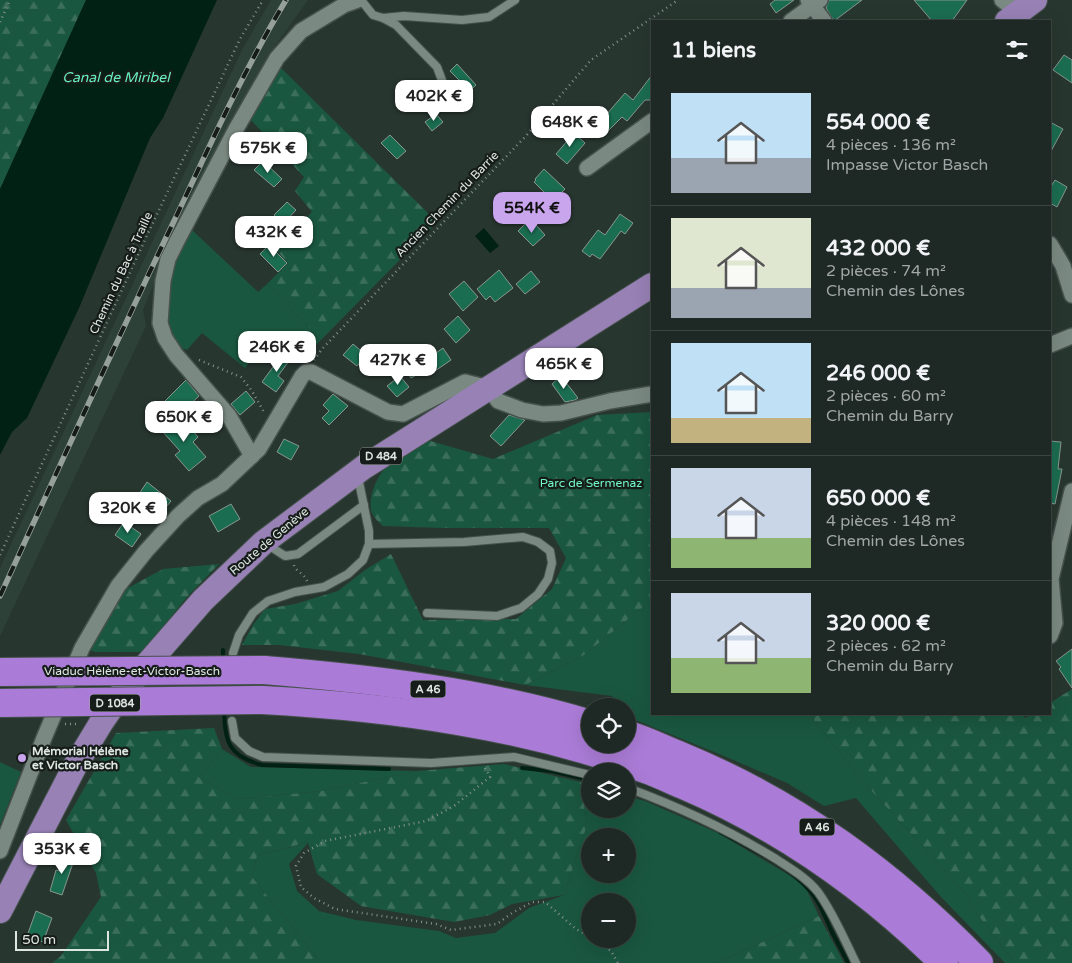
<!DOCTYPE html>
<html lang="fr">
<head>
<meta charset="utf-8">
<style>
  body { margin:0; font-family:"Varela Round",sans-serif; background:#2b3431; color:#f1f3f6; height:100vh; display:flex; flex-direction:column; font-size:19px; white-space:nowrap }
  * { box-sizing:border-box; margin:0 }
  p { font-size:16px; color:#a1a6a6 }
  .icon { flex:none; width:28px; height:28px; fill:none; stroke:currentColor; stroke-width:2; stroke-linecap:round; stroke-linejoin:round }
  .map { position:relative; flex:1; overflow:hidden }
  .details { position:absolute; left:651px; top:20px; width:400px; height:695px; display:flex; flex-direction:column; background:#1e2824; border-radius:0px; box-shadow:0 5px 20px #0002,0 0 0 1px #3c4441 }
  .details>* { flex:none }
  .controls { position:absolute; left:581px; top:698px; display:grid; gap:10px }
  .controls a { display:grid; place-items:center; width:55px; height:55px; border-radius:50%; background:#1e2824; box-shadow:0 5px 20px #0002,0 0 0 1px #3c4441; font-size:25px }
  .scale { position:absolute; left:15px; bottom:12px; width:94px; box-sizing:border-box; padding-left:5px; border:2px solid #dee6e2; border-top:0; font-size:14px; line-height:18px; white-space:nowrap; color:#dee6e2; -webkit-text-stroke:4px #161c19; paint-order:stroke }
  .price { position:absolute; translate:-50% -42px; padding:0 11px; border-radius:10px; background:#fff; color:#222; font-size:16px; line-height:32px; filter:drop-shadow(0 1px 2px #0008) }
  .price::after { content:''; position:absolute; left:50%; top:30px; width:15px; height:11px; margin-left:-8px; background:inherit; clip-path:polygon(0 0,100% 0,50% 100%) }
  .price.selected { background:#c9a5ee; color:#111 }
  ul { padding:0; list-style:none }
  li { display:flex; align-items:center; gap:15px; height:125px; padding:0 20px }
  li+li { border-top:1px solid #3c4441 }
  li span { display:grid; place-items:center; flex:none; width:140px; height:100px; border-radius:0px; color:#555 }
  li>.icon { margin-inline-start:auto }
  span .icon { width:60px; height:60px; fill:#fffc; stroke-width:1 }
  li b { font-size:21px }
  h2 { display:flex; justify-content:space-between; align-items:center; height:60px; padding:0 20px; font-size:21px }
  .map>svg:first-child { display:block }
</style>
</head>
<body>
<div class="map">
<svg width="1072" height="963" viewBox="0 0 1072 963">
  <defs>
    <pattern id="forest-firs" width="22" height="20" patternUnits="userSpaceOnUse" patternTransform="scale(1.25)"><rect width="22" height="20" fill="#1a5741"/><path d="M5 1l3.5 6h-7zM16 11l3.5 6h-7z" fill="#3b6f5c"/></pattern>
  </defs>
  <rect width="100%" height="100%" fill="#283630"/>
  <polygon fill="#2d4138" points="271,0 308,0 268,56 170,244 143,310 146,326 0,636 0,568 242,50"/>
  <g fill="#1a5741" fill-rule="evenodd">
    <polygon points="190,230 193,231 258,292 267,284 321,340 302,360 270,335 245,368 202,333 187,350 174,345 165,327 173,256"/>
    <polygon points="648,603 652,605 652,714 809,714 859,777 967,895 974,910 1015,963 1005,963 941,897 856,798 824,806 787,783 724,756 628,717 628,706 615,706 612,696 525,685 584,655"/>
    <polygon points="222,749 251,767 417,771 321,791 237,799 199,777"/>
    <polygon points="0,762 21,772 0,825"/>
    <path d="M 581,782 L 590,785 L 590,809 L 628,809 L 628,796 L 645,801 L 718,833 L 804,884 L 819,916 L 717,963 L 321,963 L 252,877 L 257,856 L 309,842 L 289,864 L 297,891 L 319,911 L 356,920 L 439,931 L 456,938 L 495,933 L 529,908 L 564,895 L 587,825 ZM 590,836 L 628,836 L 628,874 L 590,874 ZM 590,901 L 628,901 L 628,939 L 590,939 Z"/>
  </g>
  <g fill="url(#forest-firs)">
    <polygon points="0,0 86,0 0,189"/>
    <polygon points="281,68 437,222 321,340 267,284 288,263 275,249 312,212 295,191 304,177 251,120"/>
    <path d="M 652,412 L 652,605 L 648,603 L 584,655 L 525,685 L 359,654 L 279,645 L 242,645 L 253,625 L 265,609 L 295,604 L 338,591 L 365,570 L 391,554 L 423,620 L 516,619 L 552,589 L 566,558 L 549,528 L 443,528 L 383,526 C 379,522 374,518 372,513 C 367,500 376,477 386,467 L 427,440 L 493,459 L 597,415 Z"/>
    <polygon points="219,564 187,597 143,652 95,652 86,648 100,603 163,569"/>
    <polygon points="1072,689 1072,963 1015,963 974,910 967,895 859,777 809,714 1022,714 1025,718 1032,714 1050,714 1050,703"/>
    <polygon points="214,728 222,749 199,777 237,799 321,791 417,771 504,764 581,782 587,825 564,895 512,904 490,915 454,922 361,906 317,874 308,842 257,856 252,877 321,963 52,963 61,956 101,897 96,873 66,820 116,733"/>
    <polygon points="819,916 844,963 717,963"/>
  </g>
  <g fill="#012115">
    <polygon points="86,0 217,0 163,118 150,138 79,308 27,418 12,432 0,455 0,189"/>
    <polygon points="484,228 499,246 490,253 475,236"/>
  </g>
  <g fill="none" stroke-linecap="round" stroke-linejoin="round">
    <g stroke="#012115" stroke-width="4">
      <polyline points="223,650 223,660"/>
      <path d="M 224,709 C 225,742 228,756 262,765 L 389,769"/>
      <polyline points="522,768 551,771 590,780"/>
      <path d="M 720,832 C 748,847 790,867 810,891 C 821,903 825,918 832,932 C 837,942 843,953 848,963"/>
    </g>
  </g>
  <g fill="#1b6d51" stroke="#889790">
    <polygon points="775,0 794,0 776,13 770,4"/>
    <polygon points="829,0 862,0 834,21 826,8"/>
    <polygon points="914,0 967,0 952,21 932,21"/>
    <polygon points="1064,55 1072,60 1072,83 1053,70"/>
    <polygon points="457,64 476,85 463,97 452,86 460,81 450,71"/>
    <polygon points="652,75 652,100 645,100 627,121 622,117 603,136 591,125 603,113 606,115 625,93 633,100"/>
    <polygon points="436,114 443,122 432,131 425,122"/>
    <polygon points="1050,122 1063,129 1050,153"/>
    <polygon points="574,133 585,143 567,164 556,154"/>
    <polygon points="390,135 406,151 397,159 381,143"/>
    <polygon points="263,161 282,179 274,187 254,170"/>
    <polygon points="544,169 565,189 553,201 534,182 536,180 535,179"/>
    <polygon points="1055,180 1067,187 1057,207 1050,203 1050,188"/>
    <polygon points="287,202 296,210 283,224 274,215"/>
    <polygon points="620,214 633,223 625,234 621,231 600,259 592,254 590,257 582,251 598,230 605,235"/>
    <polygon points="525,224 531,230 536,225 545,235 533,246 518,231"/>
    <polygon points="269,245 287,263 278,272 260,254"/>
    <polygon points="499,270 513,288 495,302 490,296 486,300 477,289"/>
    <polygon points="531,271 540,282 525,294 516,284"/>
    <polygon points="464,281 478,297 463,311 449,294"/>
    <polygon points="458,316 470,330 456,343 444,329"/>
    <polygon points="353,344 366,355 357,366 343,355"/>
    <polygon points="443,348 451,360 432,373 429,368 411,378 408,373"/>
    <polygon points="284,352 292,357 278,376 284,381 276,392 262,382"/>
    <polygon points="400,376 409,387 397,397 387,386"/>
    <polygon points="561,376 578,398 575,400 565,402 552,384"/>
    <polygon points="186,380 199,396 179,415 165,401"/>
    <polygon points="246,391 255,402 240,415 231,404"/>
    <polygon points="333,394 348,406 329,425 322,418 329,411 323,405"/>
    <polygon points="179,414 198,437 193,442 206,457 189,471 175,455 180,451 162,431"/>
    <polygon points="509,415 525,420 501,446 490,436"/>
    <polygon points="284,439 299,446 291,460 277,452"/>
    <polygon points="1050,441 1061,442 1058,469 1062,469 1055,504 1050,503"/>
    <polygon points="147,482 171,501 162,512 139,494"/>
    <polygon points="231,504 240,519 218,532 209,516"/>
    <polygon points="124,522 141,534 132,547 115,535"/>
    <polygon points="1072,649 1072,688 1059,669 1061,667 1056,661"/>
    <polygon points="65,854 75,857 62,895 50,891 56,870 60,871"/>
    <polygon points="36,911 52,918 43,942 27,936"/>
  </g>
  <g fill="none" stroke-linecap="round" stroke-linejoin="round">
    <g stroke="#46514d" stroke-width="10">
      <g id="lane">
        <polyline points="361,0 373,15 383,18 404,16 462,20 489,17 515,0"/>
        <polyline points="383,18 396,25 437,67 443,83"/>
        <polyline points="369,544 464,542 523,537 538,542 550,551 552,563 548,579 538,594 521,608 497,616 427,613"/>
        <polyline points="268,545 285,556 298,554 364,505"/>
        <polyline points="233,653 239,635 253,613 268,601 295,592 324,587 348,574 363,560 369,544 369,531 358,477"/>
        <polyline points="232,721 235,738 249,751 263,757 431,763 514,757 590,775"/>
        <path d="M 628,788 C 679,807 729,830 776,859 C 791,869 807,878 818,892 C 834,914 844,939 856,963"/>
      </g>
    </g>
    <g stroke="#46514d" stroke-width="18">
      <g id="street">
        <polyline points="808,0 824,21"/>
        <polyline points="1002,0 1018,13"/>
        <polyline points="791,21 820,0"/>
        <polyline points="587,168 652,121"/>
        <polyline points="1050,244 1063,266 1072,295"/>
        <polyline points="1050,345 1072,336"/>
        <polyline points="252,456 229,416 176,355 165,338 160,323 163,281 168,259 177,241 236,129 277,58 301,31 344,5 358,0"/>
        <polyline points="1050,636 1055,623 1051,579 1072,491"/>
        <polyline points="0,851 44,738 82,648 118,586 146,551 178,516 198,498 222,484 259,449 302,376 306,372 311,372 388,412 403,414 465,382 489,388 498,401 522,410 543,414 561,413 610,401 652,394"/>
      </g>
    </g>
    <g stroke="#46514d" stroke-width="26">
      <g id="primary">
        <polyline points="1007,21 1035,0"/>
        <polyline points="0,911 75,766 101,723 121,694 203,600 264,542 364,467 652,285"/>
      </g>
    </g>
    <g stroke="#46514d" stroke-width="30">
      <g id="highway">
        <path d="M 264,670 C 373,679 485,692 590,724"/>
        <path d="M 262,700 C 392,707 522,725 645,769 C 658,773 670,780 683,785 C 781,827 868,888 944,963"/>
        <path d="M 628,735 C 646,740 663,749 681,756 C 797,804 891,873 979,963"/>
      </g>
    </g>
    <g stroke="#86918c" stroke-width="2.5" stroke-dasharray="1 4" stroke-linecap="butt">
      <polyline points="0,22 10,0"/>
      <polyline points="127,258 134,240 149,230"/>
      <polyline points="199,360 241,377 252,391 265,414"/>
      <polyline points="314,360 322,349 525,137 591,60 678,0"/>
      <polyline points="0,555 150,229 240,39 263,0"/>
      <path d="M 294,565 C 296,572 304,573 307,581"/>
      <polyline points="65,724 79,724"/>
      <polyline points="485,768 490,777 454,806 426,821 325,841 304,853 296,866 301,887 314,898 335,909 436,924 451,930 497,924 512,913 532,902 545,902 576,929 590,937"/>
      <polyline points="592,939 611,951 618,963"/>
    </g>
    <use href="#lane" stroke="#7a8982" stroke-width="8"/>
    <use href="#street" stroke="#7a8982" stroke-width="15"/>
    <use href="#primary" stroke="#9781b5" stroke-width="24"/>
    <use href="#highway" stroke="#ab7cd7" stroke-width="28"/>
    <g stroke="#95a09b" stroke-width="5.5">
      <path id="rail" d="M 0,596 C 58,470 115,344 175,219 C 210,145 244,70 286,0"/>
    </g>
    <use href="#rail" stroke="#161c19" stroke-width="4" stroke-dasharray="11" stroke-linecap="butt"/>
    <g stroke="#46514d" stroke-width="30" stroke-linecap="butt">
      <g id="highway-bridge">
        <polyline points="0,672 264,670"/>
        <polyline points="0,703 262,700"/>
      </g>
    </g>
    <use href="#highway-bridge" stroke="#ab7cd7" stroke-width="28"/>
  </g>
  <circle fill="#c9a5ee" stroke="#161c19" stroke-width="2" cx="22" cy="758" r="5"/>
  <g text-anchor="middle" dominant-baseline="central" stroke-width="4.5" stroke-linejoin="round" paint-order="stroke">
    <g fill="#161c19" stroke="#a2a9a6" stroke-width="1">
      <rect x="360" y="447.5" width="42" height="17" rx="4"/>
      <rect x="410.5" y="680.5" width="35" height="17" rx="4"/>
      <rect x="90" y="694.5" width="50" height="17" rx="4"/>
      <rect x="799.5" y="818.5" width="35" height="17" rx="4"/>
    </g>
    <g font-size="11" font-weight="bold" fill="#dee6e2">
      <text x="381" y="456">D 484</text>
      <text x="428" y="689">A 46</text>
      <text x="115" y="703">D 1084</text>
      <text x="817" y="827">A 46</text>
    </g>
    <g font-size="12" fill="#dee6e2" stroke="#161c19">
      <text transform="translate(447 204) rotate(-46)">Ancien Chemin du Barrie</text>
      <text transform="translate(121 273) rotate(-65)">Chemin du Bac à Traille</text>
      <text transform="translate(269 541) rotate(-40)">Route de Genève</text>
      <text x="132" y="671">Viaduc Hélène-et-Victor-Basch</text>
    </g>
    <g font-size="12" fill="#71fac6" stroke="#161c19">
      <text x="591" y="483">Parc de Sermenaz</text>
    </g>
    <g font-size="12" font-weight="bold" fill="#dee6e2" stroke="#161c19" text-anchor="start">
      <text x="32" y="751">Mémorial Hélène<tspan x="32" dy="14">et Victor Basch</tspan></text>
    </g>
    <g font-size="14" font-style="italic" fill="#67f0bd" stroke="#161c19">
      <text x="116" y="77">Canal de Miribel</text>
    </g>
  </g>
</svg>
<div class="controls">
<a><svg class="icon" aria-label="locate" viewBox="0 0 24 24"><circle cx="12" cy="12" r="6"/><path d="M12 2v4M12 18v4M2 12h4M18 12h4"/></svg></a>
<a><svg class="icon" aria-label="layers" viewBox="0 0 24 24"><path d="M12 4l9 5-9 5-9-5zM3 14l9 5 9-5"/></svg></a>
<a>+</a>
<a>−</a>
</div>
<div class="scale">50 m</div>
<b class="price" style="left:434px;top:122px">402K €</b>
<b class="price" style="left:570px;top:148px">648K €</b>
<b class="price" style="left:268px;top:174px">575K €</b>
<b class="price selected" style="left:532px;top:234px">554K €</b>
<b class="price" style="left:274px;top:258px">432K €</b>
<b class="price" style="left:277px;top:373px">246K €</b>
<b class="price" style="left:398px;top:386px">427K €</b>
<b class="price" style="left:564px;top:390px">465K €</b>
<b class="price" style="left:184px;top:443px">650K €</b>
<b class="price" style="left:128px;top:534px">320K €</b>
<b class="price" style="left:62px;top:875px">353K €</b>
<section class="details">
<h2>11 biens<svg class="icon" aria-label="filters" viewBox="0 0 24 24"><path d="M4 7h16M4 17h16"/><circle cx="9" cy="7" r="2"/><circle cx="15" cy="17" r="2"/></svg></h2>
<ul>
<li><span style="background:linear-gradient(#bfe0f5 65%,#9aa5b1 0)"><svg class="icon" aria-label="home" viewBox="0 0 24 24"><path d="M3 11l9-7 9 7M6 9v11h12V9"/></svg></span><div><b>554 000 €</b><p>4 pièces · 136 m²</p><p>Impasse Victor Basch</p></div></li>
<li><span style="background:linear-gradient(#dfe7d0 70%,#9aa5b1 0)"><svg class="icon" aria-label="home" viewBox="0 0 24 24"><path d="M3 11l9-7 9 7M6 9v11h12V9"/></svg></span><div><b>432 000 €</b><p>2 pièces · 74 m²</p><p>Chemin des Lônes</p></div></li>
<li><span style="background:linear-gradient(#bfe0f5 75%,#c2b280 0)"><svg class="icon" aria-label="home" viewBox="0 0 24 24"><path d="M3 11l9-7 9 7M6 9v11h12V9"/></svg></span><div><b>246 000 €</b><p>2 pièces · 60 m²</p><p>Chemin du Barry</p></div></li>
<li><span style="background:linear-gradient(#c9d6e8 70%,#8fb573 0)"><svg class="icon" aria-label="home" viewBox="0 0 24 24"><path d="M3 11l9-7 9 7M6 9v11h12V9"/></svg></span><div><b>650 000 €</b><p>4 pièces · 148 m²</p><p>Chemin des Lônes</p></div></li>
<li><span style="background:linear-gradient(#c9d6e8 65%,#8fb573 0)"><svg class="icon" aria-label="home" viewBox="0 0 24 24"><path d="M3 11l9-7 9 7M6 9v11h12V9"/></svg></span><div><b>320 000 €</b><p>2 pièces · 62 m²</p><p>Chemin du Barry</p></div></li>
</ul>
</section>
</div>
</body>
</html>
